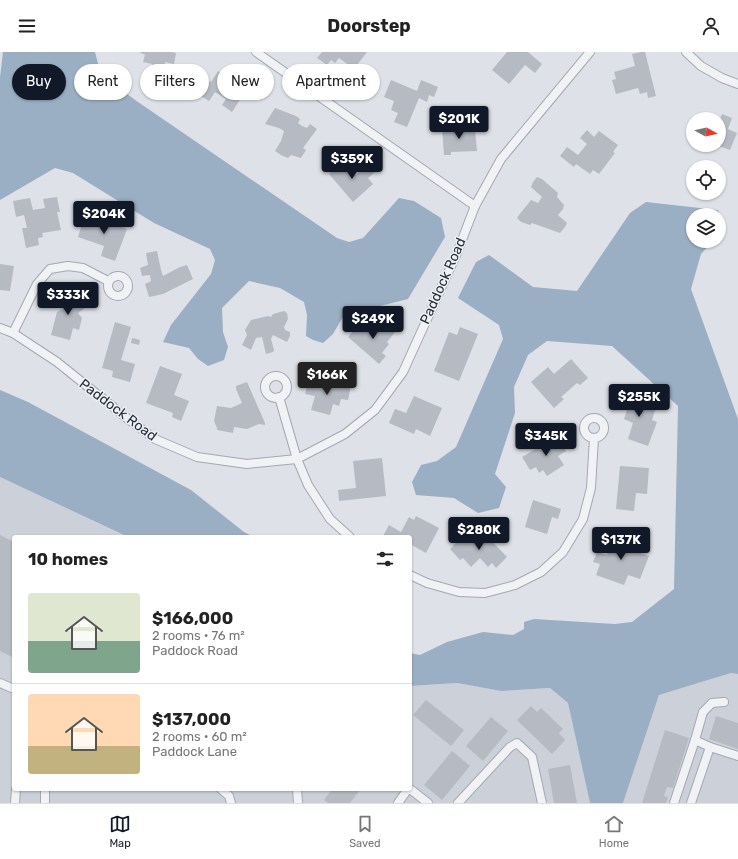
<!DOCTYPE html>
<html lang="en">
<head>
<meta charset="utf-8">
<style>
  body { margin:0; font-family:Rubik,sans-serif; background:#f6f6f6; color:#222; height:100vh; display:flex; flex-direction:column; font-size:15px; white-space:nowrap }
  * { box-sizing:border-box; margin:0 }
  p { font-size:13px; color:#767676 }
  .icon { flex:none; width:22px; height:22px; fill:none; stroke:currentColor; stroke-width:2; stroke-linecap:round; stroke-linejoin:round }
  .map { position:relative; flex:1; overflow:hidden }
  .details { position:absolute; left:12px; top:483px; width:400px; height:256px; display:flex; flex-direction:column; background:#fff; border-radius:4px; box-shadow:0 1px 3px #0004 }
  .details>* { flex:none }
  .top-card { position:absolute; left:12px; top:12px; width:400px; height:36px; display:flex; gap:8px }
  .needle { width:26px; rotate:98deg }
  .buttons { position:absolute; left:686px; top:60px; display:grid; gap:8px }
  .buttons a { display:grid; place-items:center; width:40px; height:40px; border-radius:50%; background:#fff; box-shadow:0 1px 3px #0004; font-size:20px }
  .price { position:absolute; translate:-50% -34px; padding:0 9px; border-radius:4px; background:#111827; color:#fff; font-size:13px; line-height:26px; filter:drop-shadow(0 1px 2px #0008) }
  .price::after { content:''; position:absolute; left:50%; top:24px; width:12px; height:9px; margin-left:-6px; background:inherit; clip-path:polygon(0 0,100% 0,50% 100%) }
  .price.active { background:#222; color:#fff }
  ul { padding:0; list-style:none }
  li { display:flex; align-items:center; gap:12px; height:100px; padding:0 16px }
  li+li { border-top:1px solid #e0e0e0 }
  li span { display:grid; place-items:center; flex:none; width:112px; height:80px; border-radius:4px; color:#555 }
  li>.icon { margin-inline-start:auto }
  span .icon { width:48px; height:48px; fill:#fffc; stroke-width:1 }
  li b { font-size:17px }
  h2 { display:flex; justify-content:space-between; align-items:center; height:48px; padding:0 16px; font-size:17px }
  .pill { padding:0 14px; border-radius:18px; background:#fff; box-shadow:0 1px 3px #0004; font-size:14px; line-height:36px }
  .pill.active { background:#111827; color:#fff }
  header { display:flex; justify-content:space-between; align-items:center; height:52px; padding:0 16px; background:#fff; font-size:18px; font-weight:700 }
  .dock { display:flex; justify-content:space-around; align-items:center; height:56px; border-top:1px solid #e0e0e0; background:#fff; font-size:11px; color:#767676 }
  .dock a { display:grid; justify-items:center; gap:2px }
  .dock .active { color:#111827 }
  .map>svg:first-child { display:block }
</style>
</head>
<body>
<header><svg class="icon" aria-label="menu" viewBox="0 0 24 24"><path d="M4 6h16M4 12h16M4 18h16"/></svg>Doorstep<svg class="icon" aria-label="person" viewBox="0 0 24 24"><circle cx="12" cy="8" r="4"/><path d="M4 21q1-7 8-7t8 7"/></svg></header>
<div class="map">
<svg width="738" height="751" viewBox="0 0 738 751">
  <rect width="100%" height="100%" fill="#dee1e7"/>
  <g fill="#ccd0d8">
    <polygon points="0,425 127,485 14,485 14,737 410,737 410,634 457,631 501,639 550,636 568,651 590,751 0,751"/>
    <polygon points="731,621 738,622 738,751 623,751 659,643"/>
  </g>
  <g fill="#9bafc4">
    <polygon points="3,0 95,0 101,23 138,50 337,186 349,190 363,186 399,146 414,149 441,166 445,185 408,247 344,263 333,282 323,291 313,288 306,284 307,263 304,250 280,236 249,229 222,256 223,280 228,295 224,308 208,314 198,307 189,296 163,290 171,273 211,222 215,208 210,197 154,171 73,121 55,116 0,148 0,25"/>
    <polygon points="646,150 718,158 726,176 719,183 719,163 693,163 693,189 713,189 701,202 691,237 738,367 738,622 731,621 659,643 623,751 590,751 568,651 550,636 501,639 457,631 410,634 410,601 420,603 447,590 483,580 513,583 524,577 524,570 534,567 615,572 632,570 674,537 678,354 612,294 547,289 528,303 514,335 515,361 495,422 506,435 499,456 478,461 454,446 416,443 412,430 421,413 437,409 456,395 503,287 499,273 458,246 476,210 489,203 533,235 577,239 630,161"/>
    <polygon points="0,338 28,350 191,438 244,480 254,485 128,485 0,425"/>
  </g>
  <g fill="#b6bbc3">
    <polygon points="139,0 172,0 176,1 174,12 165,10 163,23 150,21 152,12 143,10 145,3"/>
    <polygon points="322,0 367,0 354,17 339,6 335,11 331,8 327,13 317,6"/>
    <polygon points="507,0 528,0 542,12 535,21 525,13 509,32 492,18"/>
    <polygon points="641,0 645,0 656,44 648,46 647,40 640,42 638,36 616,42 612,28 616,27 614,20 635,14 632,2"/>
    <polygon points="218,19 226,25 229,21 240,28 242,25 251,31 232,60 222,53 226,47 215,40 209,49 193,39 202,25 211,30"/>
    <polygon points="391,28 417,39 421,28 438,35 434,45 429,43 427,50 419,46 407,75 394,70 398,61 391,58 394,49 384,45"/>
    <polygon points="275,56 296,64 300,67 298,71 302,74 307,76 310,72 317,77 303,96 306,98 301,106 291,103 288,106 281,103 275,99 281,89 284,79 279,76 265,72"/>
    <polygon points="722,62 732,66 728,77 737,81 730,98 719,94 719,70"/>
    <polygon points="460,73 461,78 475,77 477,99 451,100 451,103 444,103 442,75"/>
    <polygon points="587,78 594,85 599,79 618,93 613,100 615,101 599,122 593,118 590,122 576,112 574,115 560,104 567,95 578,103 587,92 580,86"/>
    <polygon points="344,108 356,123 368,112 375,120 368,126 373,132 353,150 329,122"/>
    <polygon points="537,125 542,127 558,141 557,145 564,153 563,157 558,163 567,171 565,175 560,181 532,171 530,173 521,170 517,166 519,163 531,148 538,151 542,145 531,135 533,130"/>
    <polygon points="57,145 60,160 57,160 61,178 42,181 43,185 38,186 39,193 26,196 22,176 27,176 24,163 16,165 13,149 30,146 33,158 45,156 43,147"/>
    <polygon points="85,163 109,171 112,163 125,168 122,175 127,177 115,209 101,204 104,194 78,185"/>
    <polygon points="157,199 161,218 163,224 180,215 187,213 193,227 163,242 149,245 145,232 151,229 150,223 142,224 140,216 148,213 146,201"/>
    <polygon points="0,212 14,214 10,239 0,238"/>
    <polygon points="70,236 73,237 85,256 78,261 82,266 79,278 73,276 70,288 51,283 57,260 64,256 66,250 62,244 63,241"/>
    <polygon points="284,259 287,261 288,267 284,275 285,278 290,280 290,284 287,290 273,283 271,287 274,298 273,300 266,302 262,285 256,286 251,298 242,293 247,283 245,278 251,268 268,264 271,265 273,262"/>
    <polygon points="382,267 396,279 387,290 389,292 382,301 386,304 379,312 348,285 359,272 369,281"/>
    <polygon points="115,270 131,275 121,308 135,312 130,330 112,325 113,319 102,316"/>
    <polygon points="460,275 478,282 459,329 434,319 449,280 457,283"/>
    <polygon points="132,286 140,288 139,293 131,291"/>
    <polygon points="571,307 588,326 580,333 577,331 561,345 564,347 554,356 531,330 548,315 554,322"/>
    <polygon points="160,314 182,322 174,343 189,349 181,369 172,365 173,361 146,351"/>
    <polygon points="309,328 324,332 323,337 330,339 333,330 351,334 348,348 341,347 339,354 333,352 330,363 311,358 315,344 305,342"/>
    <polygon points="247,330 265,371 265,373 259,372 247,377 234,375 233,381 217,378 217,376 214,369 217,354 231,356 242,351 236,337 236,334"/>
    <polygon points="625,338 647,346 644,354 655,358 652,368 657,370 648,394 628,387 633,371 624,367 629,352 621,349"/>
    <polygon points="414,344 442,356 430,384 416,377 414,382 389,371 395,357 406,361"/>
    <polygon points="557,384 566,399 558,404 564,413 547,424 543,418 539,421 536,415 530,418 522,405"/>
    <polygon points="382,406 386,444 339,449 338,438 356,436 353,409"/>
    <polygon points="620,414 649,416 647,442 636,441 634,459 616,457"/>
    <polygon points="533,448 561,457 558,467 552,465 547,482 525,475"/>
    <polygon points="416,464 439,476 426,501 410,492 410,485 383,484 389,473 401,480 409,465 414,468"/>
    <polygon points="464,468 471,471 465,486 458,483"/>
    <polygon points="484,481 507,505 496,516 492,511 488,515 480,506 471,515 463,506 460,508 450,497 460,487 464,491 471,485 475,489"/>
    <polygon points="615,482 640,492 637,500 649,504 640,527 628,523 624,533 596,523 600,512 593,510 597,500 607,503"/>
    <polygon points="0,483 14,490 14,606 0,599"/>
    <polygon points="426,648 464,678 451,694 413,663"/>
    <polygon points="531,654 537,660 541,656 563,677 559,681 565,688 552,702 517,668"/>
    <polygon points="716,664 738,671 738,697 709,687"/>
    <polygon points="491,665 508,679 483,709 466,694"/>
    <polygon points="665,678 689,686 673,736 667,735 664,744 668,745 666,751 642,751"/>
    <polygon points="452,699 470,714 442,748 424,733"/>
    <polygon points="570,713 577,751 554,751 548,717"/>
    <polygon points="332,737 361,737 350,751 328,751 324,748"/>
  </g>
  <g fill="none" stroke-linecap="round" stroke-linejoin="round">
    <g stroke="#a4a8b0" stroke-width="10">
      <g id="minor">
        <polyline points="256,0 475,154"/>
        <polyline points="686,0 701,14 722,26 738,32"/>
        <circle cx="118" cy="234" r="10"/>
        <polyline points="0,276 13,281 57,310 128,367 155,387 197,405 247,412 297,407 345,382 375,358 403,320 457,201 475,154 501,107 590,0"/>
        <polyline points="13,281 37,232 50,217 68,214 83,216 108,229"/>
        <circle cx="276" cy="335" r="11"/>
        <polyline points="279,345 297,407 308,433 330,467 350,485"/>
        <circle cx="594" cy="376" r="10"/>
        <polyline points="410,523 427,531 459,540 485,541 515,533 541,520 563,500 583,467 591,436 594,386"/>
        <polyline points="0,631 14,637"/>
        <polyline points="695,688 710,695 738,704"/>
        <polyline points="221,737 229,744 231,751"/>
        <polyline points="297,737 298,751"/>
        <polyline points="410,737 428,751"/>
        <polyline points="15,751 16,737"/>
        <polyline points="45,751 45,738"/>
        <polyline points="398,751 408,737"/>
        <polyline points="458,751 510,695 517,691 532,705 542,751"/>
        <polyline points="674,751 695,688 703,660 712,651 724,650"/>
        <polyline points="691,751 710,695"/>
      </g>
    </g>
    <use href="#minor" stroke="#f0f2f5" stroke-width="8"/>
  </g>
  <g text-anchor="middle" dominant-baseline="central" stroke-width="3" stroke-linejoin="round" paint-order="stroke">
    <g font-size="14" fill="#282f3c" stroke="#edf0f4">
      <text transform="translate(443 229) rotate(-66)">Paddock Road</text>
      <text transform="translate(118 358) rotate(37)">Paddock Road</text>
    </g>
  </g>
</svg>
<div class="buttons">
<a><svg class="needle" viewBox="-14 -14 28 28"><path d="M0-13l5 13h-10z" fill="#e53935"/><path d="M0 13l5-13h-10z" fill="#767676"/></svg></a>
<a><svg class="icon" aria-label="locate" viewBox="0 0 24 24"><circle cx="12" cy="12" r="6"/><path d="M12 2v4M12 18v4M2 12h4M18 12h4"/></svg></a>
<a><svg class="icon" aria-label="layers" viewBox="0 0 24 24"><path d="M12 4l9 5-9 5-9-5zM3 14l9 5 9-5"/></svg></a>
</div>
<b class="price" style="left:459px;top:88px">$201K</b>
<b class="price" style="left:352px;top:128px">$359K</b>
<b class="price" style="left:104px;top:183px">$204K</b>
<b class="price" style="left:68px;top:264px">$333K</b>
<b class="price" style="left:373px;top:288px">$249K</b>
<b class="price active" style="left:327px;top:344px">$166K</b>
<b class="price" style="left:639px;top:366px">$255K</b>
<b class="price" style="left:546px;top:405px">$345K</b>
<b class="price" style="left:479px;top:499px">$280K</b>
<b class="price" style="left:621px;top:509px">$137K</b>
<div class="top-card">
<a class="pill active">Buy</a>
<a class="pill">Rent</a>
<a class="pill">Filters</a>
<a class="pill">New</a>
<a class="pill">Apartment</a>
</div>
<section class="details">
<h2>10 homes<svg class="icon" aria-label="filters" viewBox="0 0 24 24"><path d="M4 7h16M4 17h16"/><circle cx="9" cy="7" r="2"/><circle cx="15" cy="17" r="2"/></svg></h2>
<ul>
<li><span style="background:linear-gradient(#dfe7d0 60%,#7fa58c 0)"><svg class="icon" aria-label="home" viewBox="0 0 24 24"><path d="M3 11l9-7 9 7M6 9v11h12V9"/></svg></span><div><b>$166,000</b><p>2 rooms · 76 m²</p><p>Paddock Road</p></div></li>
<li><span style="background:linear-gradient(#ffd9b3 65%,#c2b280 0)"><svg class="icon" aria-label="home" viewBox="0 0 24 24"><path d="M3 11l9-7 9 7M6 9v11h12V9"/></svg></span><div><b>$137,000</b><p>2 rooms · 60 m²</p><p>Paddock Lane</p></div></li>
</ul>
</section>
</div>
<nav class="dock">
<a class="active"><svg class="icon" aria-label="map" viewBox="0 0 24 24"><path d="M3 6l6-2 6 2 6-2v14l-6 2-6-2-6 2zM9 4v14M15 6v14"/></svg>Map</a>
<a><svg class="icon" aria-label="saved" viewBox="0 0 24 24"><path d="M7 4h10v16l-5-4-5 4z"/></svg>Saved</a>
<a><svg class="icon" aria-label="home" viewBox="0 0 24 24"><path d="M3 11l9-7 9 7M6 9v11h12V9"/></svg>Home</a>
</nav>
</body>
</html>
